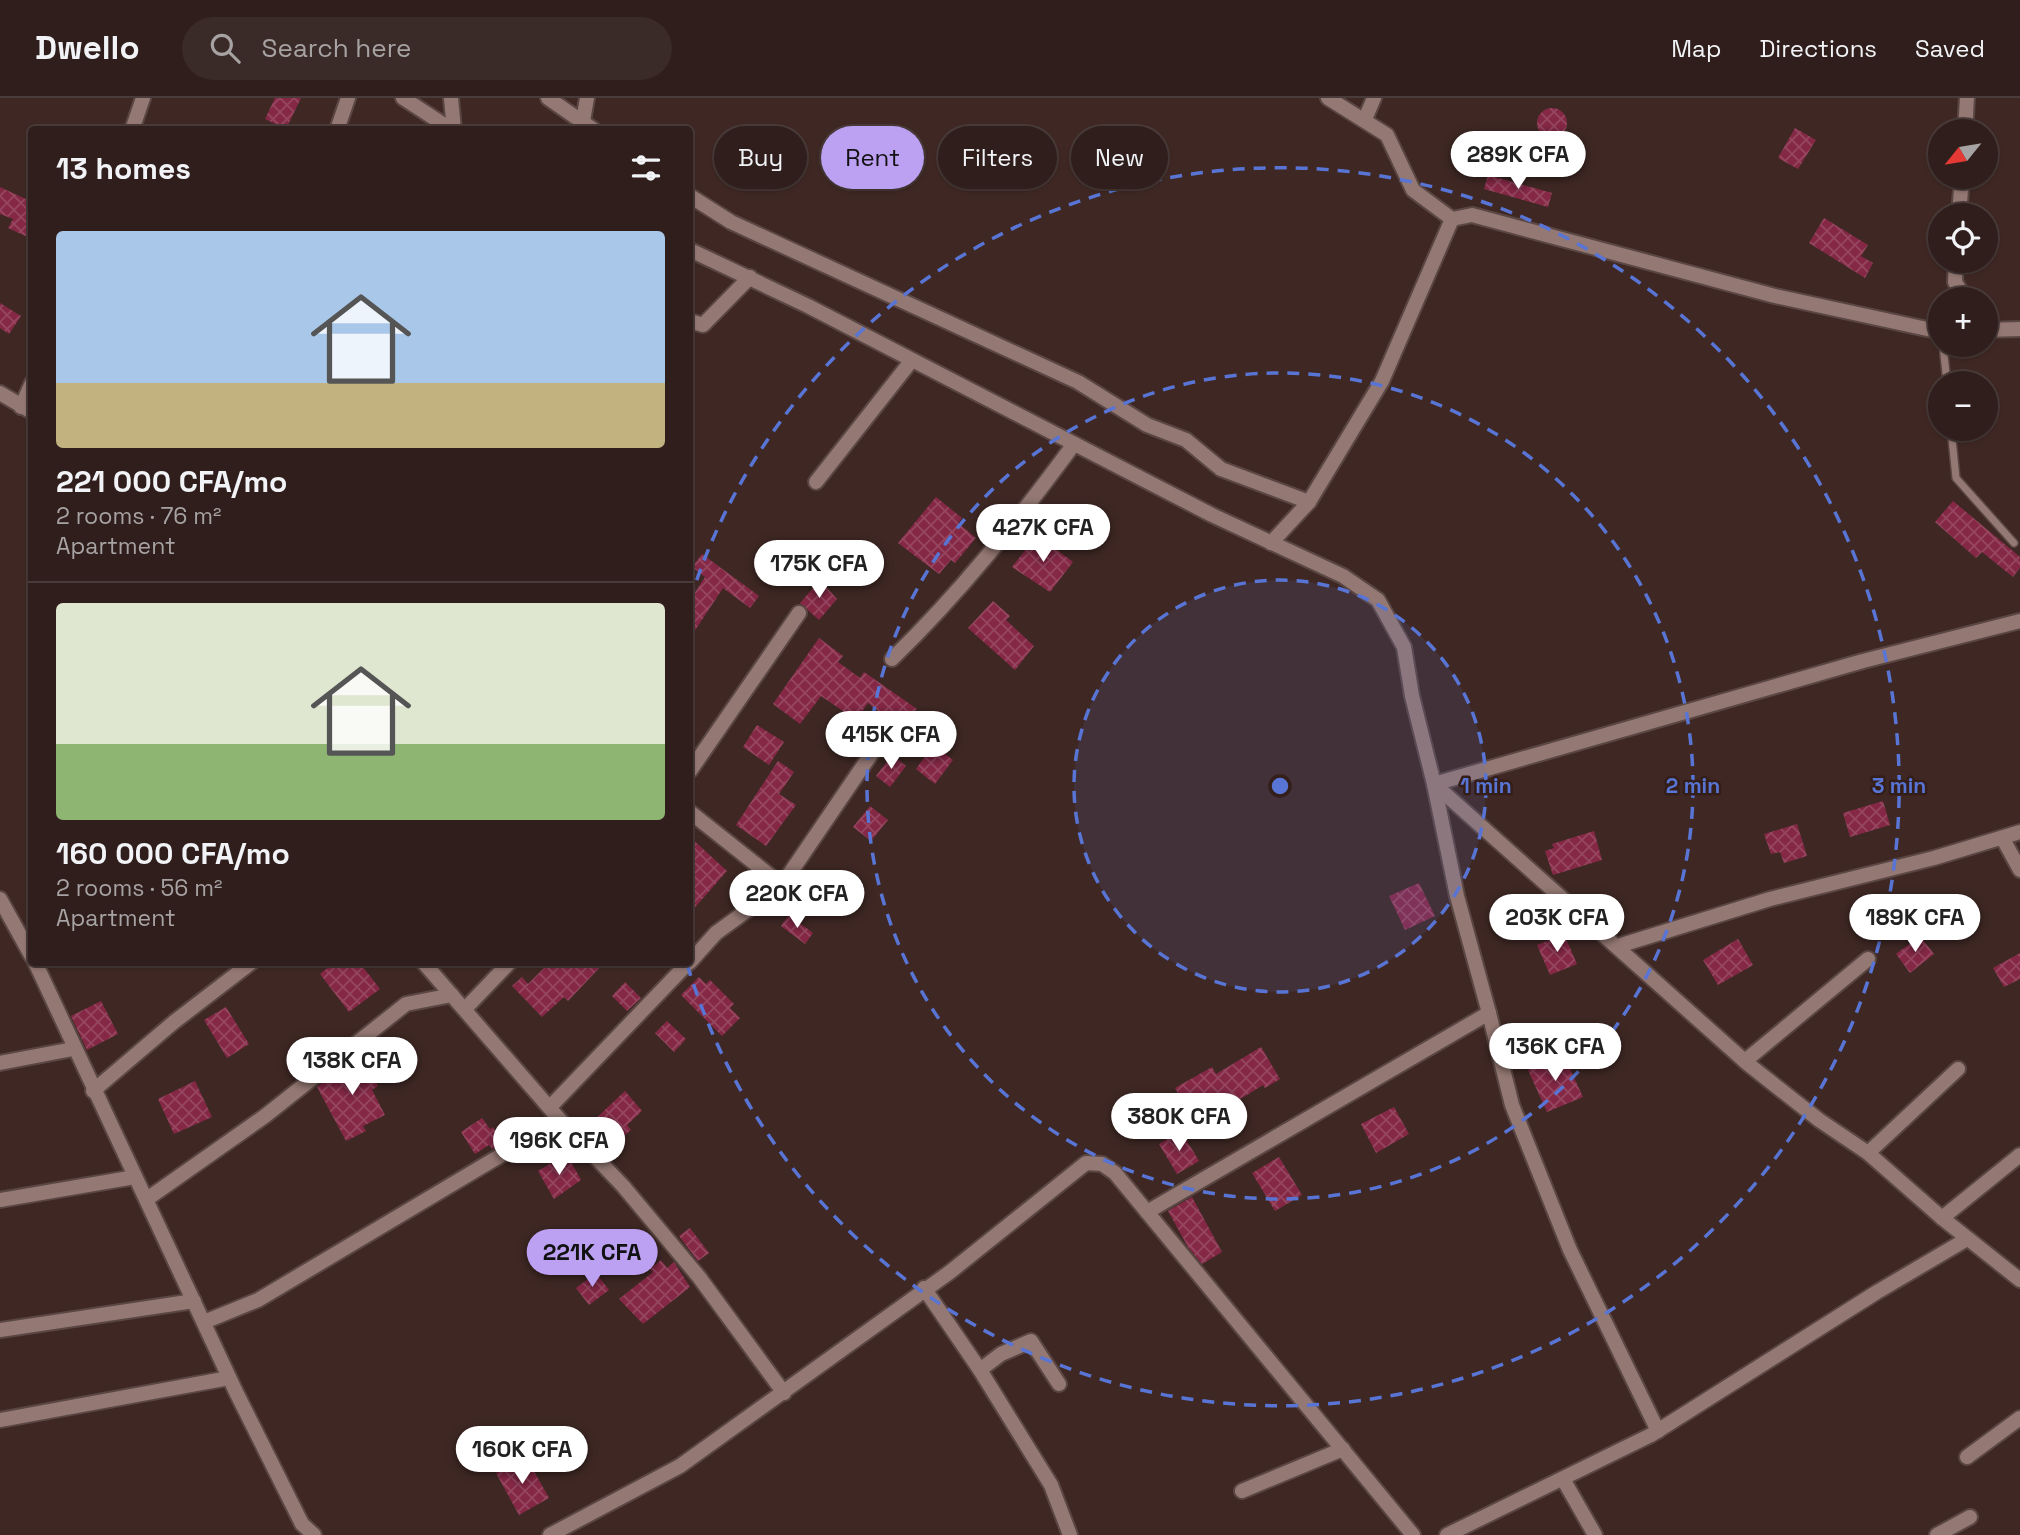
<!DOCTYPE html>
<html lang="en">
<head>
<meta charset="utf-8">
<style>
  body { margin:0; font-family:"Space Grotesk",sans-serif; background:#3b2b28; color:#f1f3f6; height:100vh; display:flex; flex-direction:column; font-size:26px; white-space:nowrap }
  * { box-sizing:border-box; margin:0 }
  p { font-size:23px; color:#a7a2a3 }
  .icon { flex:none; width:38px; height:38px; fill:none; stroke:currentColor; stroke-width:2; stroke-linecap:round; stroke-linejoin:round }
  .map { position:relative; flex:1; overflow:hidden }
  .side { position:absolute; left:28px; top:28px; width:665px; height:840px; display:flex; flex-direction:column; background:#2f1e1b; border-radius:7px; box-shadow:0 2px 5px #0004,0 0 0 2px #4a3c3a }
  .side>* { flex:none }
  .top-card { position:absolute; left:714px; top:28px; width:665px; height:63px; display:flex; gap:14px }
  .needle { width:46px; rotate:240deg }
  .controls { position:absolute; left:1928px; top:21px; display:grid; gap:14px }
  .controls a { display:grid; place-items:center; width:70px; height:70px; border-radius:50%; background:#2f1e1b; box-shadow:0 2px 5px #0004,0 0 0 2px #4a3c3a; font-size:35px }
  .price { position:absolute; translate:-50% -60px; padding:0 16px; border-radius:24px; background:#fff; color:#222; font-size:23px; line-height:46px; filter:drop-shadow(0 2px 4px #0008) }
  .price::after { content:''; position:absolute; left:50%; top:42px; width:21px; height:16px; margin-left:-10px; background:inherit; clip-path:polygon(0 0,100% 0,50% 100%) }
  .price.selected { background:#bca0f2; color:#111 }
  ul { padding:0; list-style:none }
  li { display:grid; align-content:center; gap:14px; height:371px; padding:0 28px }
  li+li { border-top:2px solid #4a3c3a }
  li span { display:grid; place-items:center; height:217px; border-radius:7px; color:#555 }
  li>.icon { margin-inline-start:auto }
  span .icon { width:126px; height:126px; fill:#fffc; stroke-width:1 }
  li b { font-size:30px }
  h2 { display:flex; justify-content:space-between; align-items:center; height:84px; padding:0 28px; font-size:30px }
  .chip { padding:0 24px; border-radius:32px; background:#2f1e1b; box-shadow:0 2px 5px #0004,0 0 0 2px #4a3c3a; font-size:24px; line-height:63px }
  .chip.selected { background:#bca0f2; color:#111 }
  header { display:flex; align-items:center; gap:42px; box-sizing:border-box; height:98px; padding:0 35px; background:#2f1e1b; border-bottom:2px solid #4a3c3a }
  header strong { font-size:33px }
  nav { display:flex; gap:38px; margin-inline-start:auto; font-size:24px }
  .search { width:490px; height:63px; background:#3b2b28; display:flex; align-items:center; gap:18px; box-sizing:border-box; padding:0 24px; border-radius:38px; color:#a7a2a3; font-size:26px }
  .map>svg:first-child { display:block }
</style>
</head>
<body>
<header>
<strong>Dwello</strong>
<div class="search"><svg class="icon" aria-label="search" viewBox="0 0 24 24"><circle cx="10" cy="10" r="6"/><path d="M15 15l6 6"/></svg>Search here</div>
<nav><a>Map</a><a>Directions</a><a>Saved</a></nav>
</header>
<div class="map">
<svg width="2020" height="1437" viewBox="0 0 2020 1437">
  <defs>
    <pattern id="building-cross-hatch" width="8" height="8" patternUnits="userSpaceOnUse" patternTransform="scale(1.75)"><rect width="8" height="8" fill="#852846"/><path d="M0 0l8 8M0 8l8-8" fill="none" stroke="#964660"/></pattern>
  </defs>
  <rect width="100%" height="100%" fill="#3f2824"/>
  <g fill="url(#building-cross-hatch)">
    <polygon points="275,0 301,0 286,31 265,21"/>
    <circle cx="1552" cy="25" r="15"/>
    <polygon points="1795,30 1816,42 1798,71 1778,60"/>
    <polygon points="1488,77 1552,95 1548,109 1484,91"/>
    <polygon points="0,89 32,104 32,141 8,130 13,121 0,116"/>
    <polygon points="1824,120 1868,147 1861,158 1873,165 1865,180 1809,145"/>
    <polygon points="0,205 21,218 9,236 0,230"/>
    <polygon points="936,399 962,420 958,425 976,440 955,465 951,462 939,476 898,445"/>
    <polygon points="1953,403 2020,459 2020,470 2013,479 1982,454 1976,460 1935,424"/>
    <polygon points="1037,437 1073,464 1050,494 1012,469"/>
    <polygon points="702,456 759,498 750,510 723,490 690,540 690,502 705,479 692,469"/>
    <polygon points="820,482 837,501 819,522 800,505"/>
    <polygon points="993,503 1010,518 1006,522 1034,548 1015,572 968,530"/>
    <polygon points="819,540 843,558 838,564 860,580 864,574 917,611 901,631 868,605 856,622 821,598 800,626 773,606"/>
    <polygon points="757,627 784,644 769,667 743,649"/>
    <polygon points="933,647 953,662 935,686 916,671"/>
    <polygon points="892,657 906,668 890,689 876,678"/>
    <polygon points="778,663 794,674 779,696 796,707 766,748 736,727"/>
    <polygon points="1883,703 1890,727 1850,739 1843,715"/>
    <polygon points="870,708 888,722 871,743 853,729"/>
    <polygon points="1797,726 1807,758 1784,765 1780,754 1771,756 1764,736"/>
    <polygon points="1594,733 1602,762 1553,777 1545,753 1554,750 1552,746"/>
    <polygon points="690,739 727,773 690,815"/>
    <polygon points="1419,785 1435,818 1405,832 1389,798"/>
    <polygon points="789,817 813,835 805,846 781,828"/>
    <polygon points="1564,836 1577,866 1550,877 1537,847"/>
    <polygon points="1920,838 1934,856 1910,875 1896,856"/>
    <polygon points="1738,841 1753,867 1718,887 1703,862"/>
    <polygon points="2020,855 2020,881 2004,889 1993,870"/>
    <polygon points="335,864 359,864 380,891 349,914 320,876"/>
    <polygon points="550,864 605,864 568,903 564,899 542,919 512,888 522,879 528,886"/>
    <polygon points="699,879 706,886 710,882 734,906 730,910 740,920 722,938 681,897"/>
    <polygon points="625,884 641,900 627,913 612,898"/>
    <polygon points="101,903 118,936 87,952 71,918"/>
    <polygon points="226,909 249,946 227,960 204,922"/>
    <polygon points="667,923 686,941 674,954 655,935"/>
    <polygon points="1261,949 1280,981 1265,990 1263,987 1211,1019 1206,1009 1190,1018 1175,990 1212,969 1216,976"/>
    <polygon points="361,954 378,988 372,992 385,1017 363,1028 366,1033 346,1043 317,989"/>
    <polygon points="1563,956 1583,999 1547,1014 1528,972"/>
    <polygon points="195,983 212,1019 174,1036 158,1001"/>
    <polygon points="625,993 642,1013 627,1027 631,1032 611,1048 591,1025"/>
    <polygon points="1394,1009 1409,1036 1376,1055 1361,1026"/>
    <polygon points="482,1020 490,1031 493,1029 503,1045 492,1051 489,1047 475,1056 461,1034"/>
    <polygon points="1181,1033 1199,1063 1177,1076 1159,1046"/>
    <polygon points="562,1058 566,1066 571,1064 581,1082 554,1101 538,1073"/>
    <polygon points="1279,1059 1302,1097 1275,1113 1252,1075"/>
    <polygon points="1192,1099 1222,1154 1202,1166 1188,1149 1168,1113"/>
    <polygon points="690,1130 709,1155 698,1163 679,1138"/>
    <polygon points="661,1162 667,1170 674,1164 690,1189 643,1226 619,1201 653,1174 650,1171"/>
    <polygon points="596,1175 609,1192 589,1207 576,1190"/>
    <polygon points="526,1359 549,1400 519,1417 496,1375"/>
  </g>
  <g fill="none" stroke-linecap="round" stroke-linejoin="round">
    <g stroke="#5a4643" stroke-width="10">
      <g id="lane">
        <polyline points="1943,247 1947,285"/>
        <polyline points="1951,331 1956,380 2014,445"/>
      </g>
    </g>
    <g stroke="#5a4643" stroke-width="18">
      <g id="street">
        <polyline points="403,0 452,32"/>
        <polyline points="451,0 454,32"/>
        <polyline points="548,0 594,32"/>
        <polyline points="1328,0 1387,37 1413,92 1452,121 1472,117 1775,198 1941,234"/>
        <polyline points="1365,21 1374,0"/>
        <polyline points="583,23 587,0"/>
        <polyline points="132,32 143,0"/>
        <polyline points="337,32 348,0"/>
        <polyline points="1965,33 1967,0"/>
        <polyline points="690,98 731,124 1078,284 1147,327 1186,342 1221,371 1309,404"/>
        <polyline points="1959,117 1962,79"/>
        <polyline points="690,152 808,208 1212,417 1343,478 1378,502 1404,549 1412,598 1434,686 1863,563 2020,523"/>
        <polyline points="1956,163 1955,184 1965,201"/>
        <polyline points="690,223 703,227 750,179"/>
        <polyline points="1986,232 2020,231"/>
        <polyline points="0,295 32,314"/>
        <polyline points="21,309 32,285"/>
        <polyline points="816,384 912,262"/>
        <polyline points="1271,445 1309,404 1382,283 1452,121"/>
        <path d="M 892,561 C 960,495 1018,422 1074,346"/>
        <polyline points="690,673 799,515"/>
        <polyline points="1434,686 1748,966 1819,1022 1868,1055 1942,1120 2020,1182"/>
        <polyline points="690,714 782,787"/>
        <polyline points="2003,741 2020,772"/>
        <polyline points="0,801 32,859"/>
        <polyline points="1618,848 1770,801 1934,760 2020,734"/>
        <polyline points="35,864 236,1294 302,1426 314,1437"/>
        <polyline points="423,864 560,1022 623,1088 699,1179 784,1295"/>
        <polyline points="690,864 716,835 782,787 878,646"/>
        <polyline points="465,911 510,864"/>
        <polyline points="1489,915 1512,1007 1570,1152 1658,1333"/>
        <polyline points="1745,963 1868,861"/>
        <polyline points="0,965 73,951"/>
        <polyline points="93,993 174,924 252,864"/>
        <polyline points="551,1008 689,864"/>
        <polyline points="1868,1055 1958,971"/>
        <polyline points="147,1101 265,1018 406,906 452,897"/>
        <polyline points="0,1102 135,1079"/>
        <polyline points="1147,1114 1489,915 1457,798 1434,686"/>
        <polyline points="1942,1120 2020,1057"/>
        <polyline points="924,1190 980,1272 1051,1387 1070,1437"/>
        <polyline points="204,1224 258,1202 560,1022"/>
        <polyline points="0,1232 194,1203"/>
        <polyline points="980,1272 1001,1256 1031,1243 1059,1286"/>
        <polyline points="0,1322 229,1280"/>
        <polyline points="1967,1359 2020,1320"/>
        <polyline points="1563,1381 1595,1437"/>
        <polyline points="1242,1393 1343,1351"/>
        <polyline points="550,1437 680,1368 950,1174 1086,1065 1102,1066 1115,1075 1413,1437"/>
        <polyline points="1447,1437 1651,1337 1877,1194 1967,1141"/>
        <polyline points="1937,1437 1970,1419"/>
      </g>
    </g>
    <use href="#lane" stroke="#947873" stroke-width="7"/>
    <use href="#street" stroke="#947873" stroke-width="14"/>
  </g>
  <circle cx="1280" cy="688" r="206" fill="#5875d5" fill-opacity=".12"/>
  <g fill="none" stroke="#5875d5" stroke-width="3.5" stroke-dasharray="12 9">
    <circle cx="1280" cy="688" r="206"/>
    <circle cx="1280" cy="688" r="413"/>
    <path d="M690 502A619 619 0 1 1 688 869"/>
  </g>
  <circle cx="1280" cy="688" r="10" fill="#5875d5" stroke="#341e1a" stroke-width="3.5"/>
  <g font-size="21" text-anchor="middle" font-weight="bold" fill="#5875d5" stroke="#341e1a" stroke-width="5" stroke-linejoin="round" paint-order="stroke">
    <text x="1486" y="695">1 min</text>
    <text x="1693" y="695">2 min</text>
    <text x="1899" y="695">3 min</text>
  </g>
</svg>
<div class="controls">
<a><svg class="needle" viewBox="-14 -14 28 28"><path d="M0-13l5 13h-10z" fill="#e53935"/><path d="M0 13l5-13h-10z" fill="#a7a2a3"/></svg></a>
<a><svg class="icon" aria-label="locate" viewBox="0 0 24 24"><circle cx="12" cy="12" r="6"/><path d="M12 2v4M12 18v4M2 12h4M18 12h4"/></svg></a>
<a>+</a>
<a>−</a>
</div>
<b class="price" style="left:1518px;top:93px">289K CFA</b>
<b class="price" style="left:1043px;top:466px">427K CFA</b>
<b class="price" style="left:819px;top:502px">175K CFA</b>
<b class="price" style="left:891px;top:673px">415K CFA</b>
<b class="price" style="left:797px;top:832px">220K CFA</b>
<b class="price" style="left:1557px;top:856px">203K CFA</b>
<b class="price" style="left:1915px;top:856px">189K CFA</b>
<b class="price" style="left:1555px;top:985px">136K CFA</b>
<b class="price" style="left:352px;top:999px">138K CFA</b>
<b class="price" style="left:1179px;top:1055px">380K CFA</b>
<b class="price" style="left:559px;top:1079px">196K CFA</b>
<b class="price selected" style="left:592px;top:1191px">221K CFA</b>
<b class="price" style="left:522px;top:1388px">160K CFA</b>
<div class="top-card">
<a class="chip">Buy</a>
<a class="chip selected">Rent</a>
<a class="chip">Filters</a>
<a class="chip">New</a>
</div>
<section class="side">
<h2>13 homes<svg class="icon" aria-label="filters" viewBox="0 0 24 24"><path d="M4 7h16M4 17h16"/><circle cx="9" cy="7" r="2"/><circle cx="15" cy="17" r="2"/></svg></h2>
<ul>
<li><span style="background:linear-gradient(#a9c7e8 70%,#c2b280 0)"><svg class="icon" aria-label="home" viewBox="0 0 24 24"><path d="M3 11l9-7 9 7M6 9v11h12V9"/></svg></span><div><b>221 000 CFA/mo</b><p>2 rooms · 76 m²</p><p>Apartment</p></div></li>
<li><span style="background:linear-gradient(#dfe7d0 65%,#8fb573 0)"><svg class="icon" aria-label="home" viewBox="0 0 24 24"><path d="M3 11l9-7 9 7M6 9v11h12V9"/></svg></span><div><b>160 000 CFA/mo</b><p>2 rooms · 56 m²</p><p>Apartment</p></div></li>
</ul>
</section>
</div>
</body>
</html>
